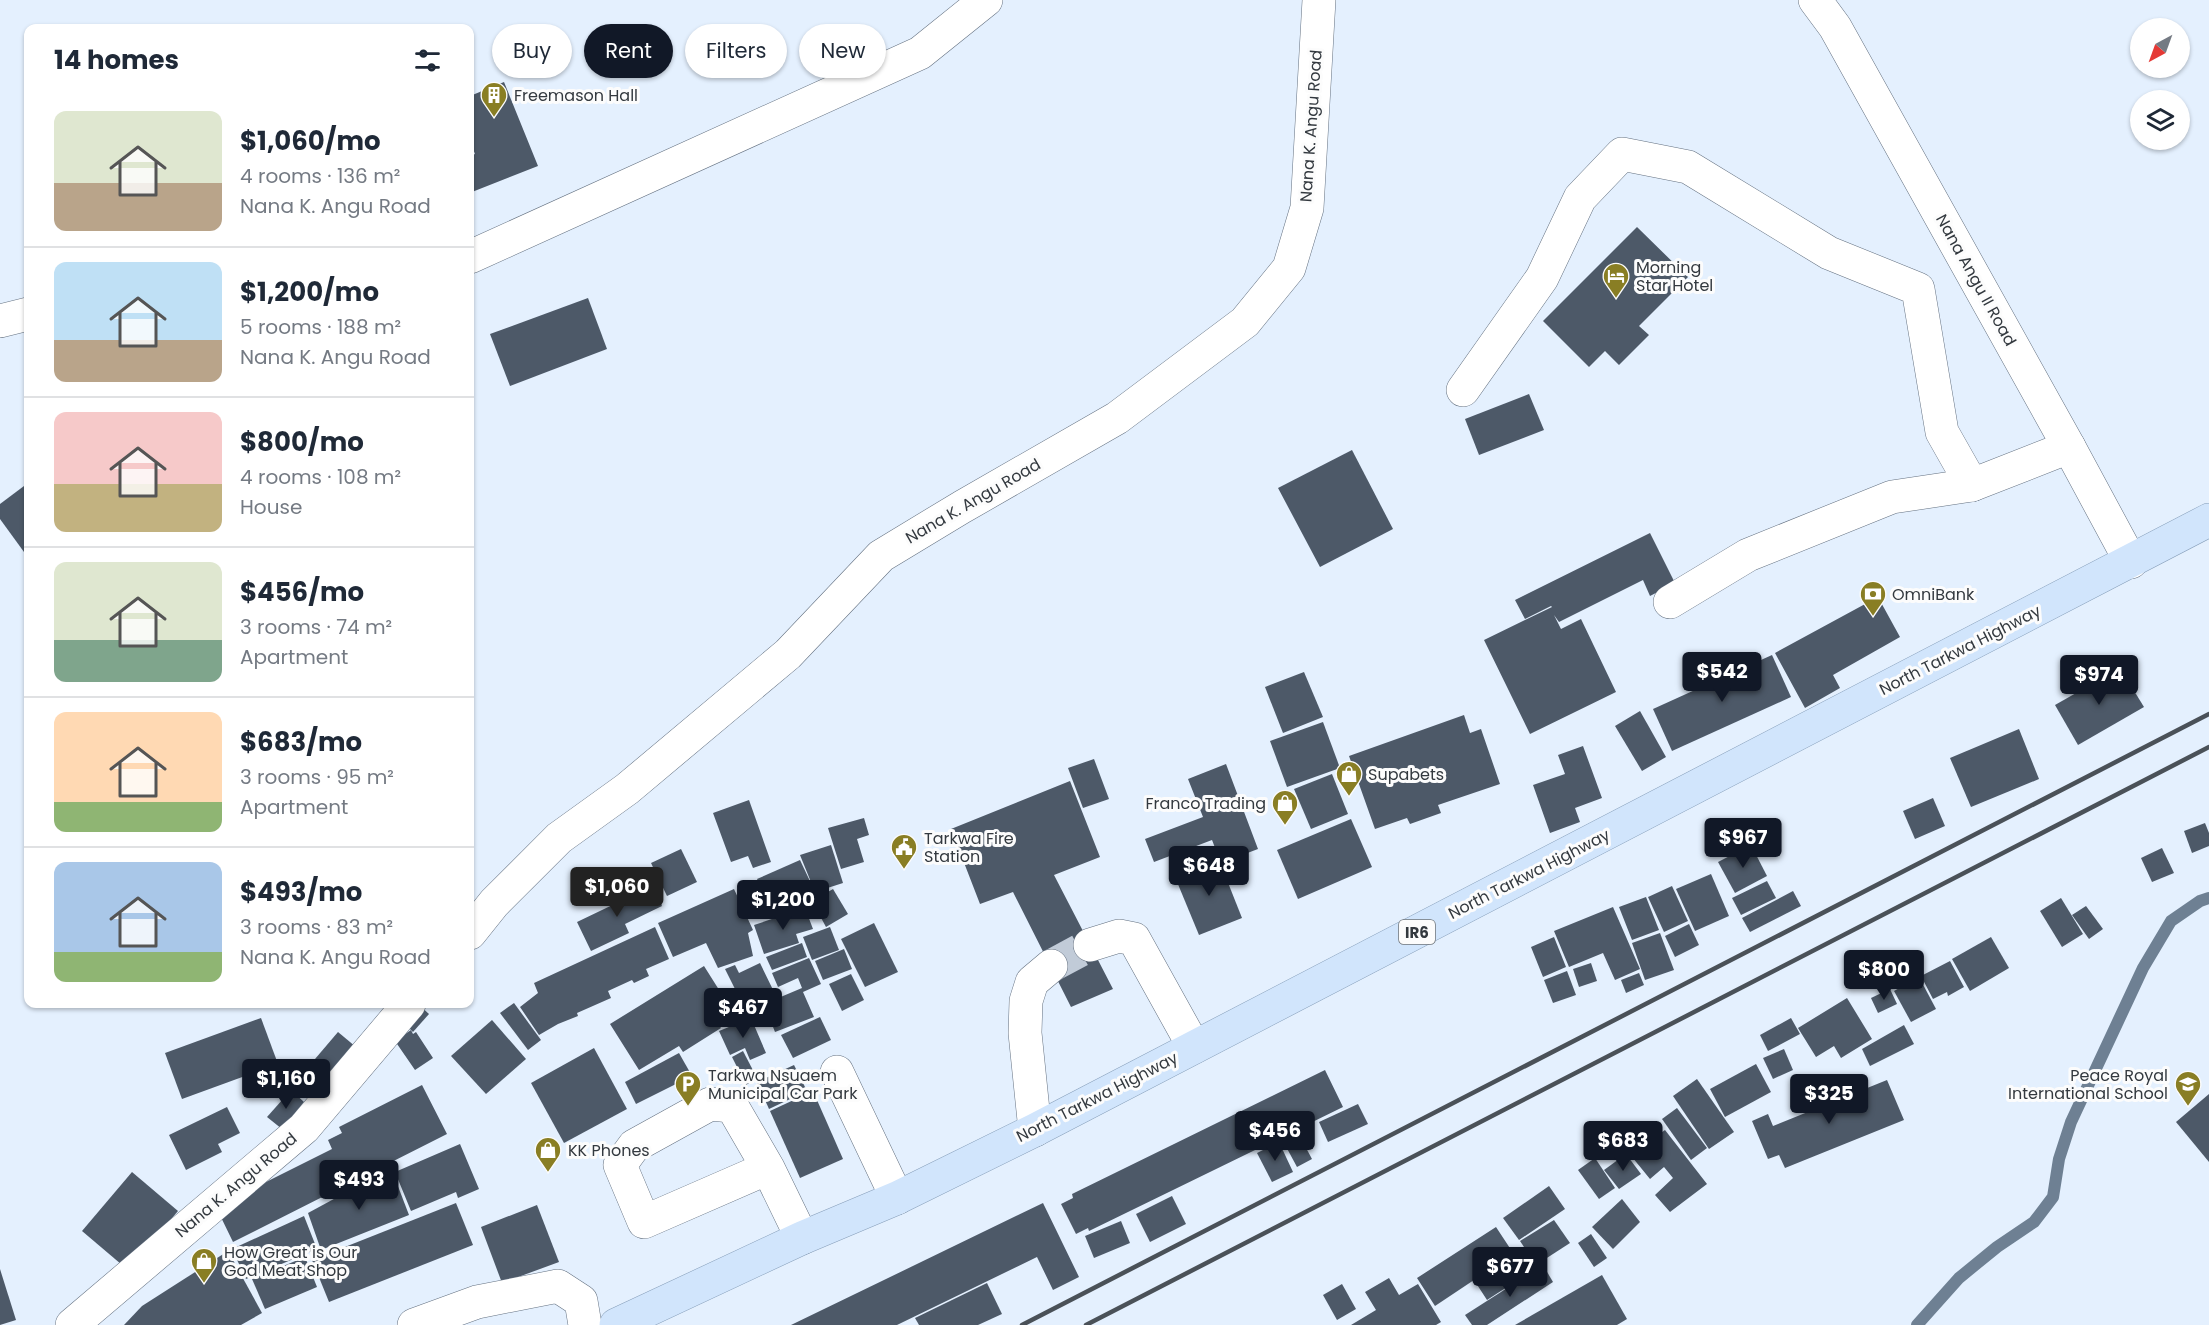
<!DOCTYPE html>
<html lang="en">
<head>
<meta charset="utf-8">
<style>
  body { margin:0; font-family:Poppins,sans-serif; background:#f2f2f3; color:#1f2937; height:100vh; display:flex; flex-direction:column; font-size:22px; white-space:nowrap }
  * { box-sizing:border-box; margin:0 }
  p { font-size:20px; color:#747a83 }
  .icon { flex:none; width:33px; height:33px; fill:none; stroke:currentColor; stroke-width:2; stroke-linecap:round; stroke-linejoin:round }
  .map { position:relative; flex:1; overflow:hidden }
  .panel { position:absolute; left:24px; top:24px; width:450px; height:984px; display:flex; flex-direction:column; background:#fff; border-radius:12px; box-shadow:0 2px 4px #0004 }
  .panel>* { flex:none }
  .top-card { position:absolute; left:492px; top:24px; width:570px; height:54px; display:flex; gap:12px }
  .needle { width:39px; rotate:221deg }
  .tools { position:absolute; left:2130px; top:18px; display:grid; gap:12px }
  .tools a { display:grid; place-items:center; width:60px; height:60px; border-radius:50%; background:#fff; box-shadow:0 2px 4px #0004; font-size:30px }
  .price { position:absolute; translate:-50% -51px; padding:0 14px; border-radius:6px; background:#111827; color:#fff; font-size:20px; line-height:39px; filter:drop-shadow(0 2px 3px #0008) }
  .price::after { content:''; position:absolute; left:50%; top:36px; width:18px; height:14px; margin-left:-9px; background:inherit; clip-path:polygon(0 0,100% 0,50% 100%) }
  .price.current { background:#222; color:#fff }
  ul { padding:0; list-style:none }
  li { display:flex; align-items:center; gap:18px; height:150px; padding:0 30px }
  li+li { border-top:2px solid #e0e1e3 }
  li span { display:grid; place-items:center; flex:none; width:168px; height:120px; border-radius:12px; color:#555 }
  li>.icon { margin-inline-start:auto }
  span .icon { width:72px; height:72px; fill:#fffc; stroke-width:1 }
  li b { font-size:26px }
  h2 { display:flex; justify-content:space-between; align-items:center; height:72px; padding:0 30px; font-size:26px }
  .tag { padding:0 21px; border-radius:27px; background:#fff; box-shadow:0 2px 4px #0004; font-size:21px; line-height:54px }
  .tag.current { background:#111827; color:#fff }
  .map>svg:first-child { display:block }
</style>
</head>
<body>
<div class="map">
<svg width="2209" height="1325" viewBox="0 0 2209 1325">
  <rect width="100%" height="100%" fill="#e4f0fe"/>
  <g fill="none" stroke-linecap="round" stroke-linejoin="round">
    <polyline stroke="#6e8093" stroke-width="12" points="1917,1325 1959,1278 1997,1247 2034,1222 2053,1197 2059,1159 2071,1122 2143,968 2171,921 2200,901 2209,898"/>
  </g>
  <g fill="#4d5968">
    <polygon points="504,82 538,166 472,192 470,186 470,156 475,154 470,141 470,96"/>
    <polygon points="1637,227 1688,277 1639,326 1649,335 1619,365 1605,351 1589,367 1543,321"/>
    <polygon points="588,298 607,349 510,386 490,334"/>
    <polygon points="1529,394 1544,430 1479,455 1465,419"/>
    <polygon points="1352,450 1393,529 1320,567 1278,488"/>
    <polygon points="28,483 28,549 24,552 0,519 0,504"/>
    <polygon points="1650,533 1675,583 1650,596 1643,580 1559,622 1554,615 1561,629 1581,619 1616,692 1530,734 1484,640 1552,607 1551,606 1525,619 1515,600"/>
    <polygon points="1878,597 1900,637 1833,675 1840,688 1805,708 1775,653"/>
    <polygon points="1772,655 1791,697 1672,751 1653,709"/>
    <polygon points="2120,668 2144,707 2078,745 2055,705"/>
    <polygon points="1304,672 1323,717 1283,733 1265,687"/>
    <polygon points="1640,711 1666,757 1642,771 1615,726"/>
    <polygon points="1464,715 1470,733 1481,729 1500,784 1438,805 1441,813 1410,824 1407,818 1375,829 1349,756"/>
    <polygon points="1323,722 1340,768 1287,787 1270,741"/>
    <polygon points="2019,729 2039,779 1971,807 1950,758"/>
    <polygon points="1583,746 1602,798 1575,808 1580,822 1550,833 1533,785 1565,774 1558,755"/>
    <polygon points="1094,759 1109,799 1083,808 1068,768"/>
    <polygon points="1226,764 1258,849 1221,863 1212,840 1154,862 1145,839 1203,817 1188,779"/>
    <polygon points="1332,774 1348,814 1311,829 1294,789"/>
    <polygon points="1070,781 1100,857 1054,875 1113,989 1071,1007 1013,892 980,904 951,829"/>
    <polygon points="1933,798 1945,826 1915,839 1903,811"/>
    <polygon points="749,800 771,862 753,868 748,856 731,862 713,813"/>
    <polygon points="864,818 869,835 857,839 864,862 841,869 828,828"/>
    <polygon points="1351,819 1372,867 1298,899 1277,850"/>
    <polygon points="2205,823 2209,833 2209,846 2192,853 2184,831"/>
    <polygon points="831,845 843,883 815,892 800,855"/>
    <polygon points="1751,845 1767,876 1735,893 1718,862"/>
    <polygon points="2162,848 2174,873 2152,882 2141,858"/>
    <polygon points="681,849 697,882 667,896 651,863"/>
    <polygon points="800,860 817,896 772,915 757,879"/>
    <polygon points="1219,860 1242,918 1199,935 1175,877"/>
    <polygon points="1711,874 1729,916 1695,931 1676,889"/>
    <polygon points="1767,881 1776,898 1741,915 1732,898"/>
    <polygon points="652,886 662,906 625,924 629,933 591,951 577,922"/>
    <polygon points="1672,886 1688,921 1664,932 1648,897"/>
    <polygon points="734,889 753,930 748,933 753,956 718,968 706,943 673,957 658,923"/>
    <polygon points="833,889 848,914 826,927 812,901"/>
    <polygon points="1793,891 1801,906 1750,932 1742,918"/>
    <polygon points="1646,897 1659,930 1632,940 1619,907"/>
    <polygon points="2061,898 2083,934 2062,947 2040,911"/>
    <polygon points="2086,906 2103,929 2089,939 2072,915"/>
    <polygon points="1613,907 1640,969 1615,980 1603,953 1569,967 1554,931"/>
    <polygon points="805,908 813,929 796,934 799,943 764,954 754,925"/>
    <polygon points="874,923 898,972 865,987 841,939"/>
    <polygon points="1689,924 1699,945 1675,957 1665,936"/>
    <polygon points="655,927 669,959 646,969 649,976 634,983 632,980 608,991 611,998 577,1013 578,1016 558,1024 539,1035 520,1007 538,993 534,983"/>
    <polygon points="830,927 839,950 812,960 803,937"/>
    <polygon points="1660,933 1674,970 1645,980 1632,943"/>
    <polygon points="1554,937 1566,967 1543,977 1531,947"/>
    <polygon points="1991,937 2009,968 1970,991 1952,959"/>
    <polygon points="802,943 807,957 772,970 766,957"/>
    <polygon points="844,949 852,969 823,980 815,961"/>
    <polygon points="809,958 821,984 803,992 814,1017 775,1032 764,1004 802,988 798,978 778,987 772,973"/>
    <polygon points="1950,961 1964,987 1948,996 1947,992 1933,999 1921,976"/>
    <polygon points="760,963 776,996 746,1011 725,969 735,965 739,973"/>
    <polygon points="1591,963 1597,981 1579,987 1573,969"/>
    <polygon points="704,966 733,1012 717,1022 721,1028 683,1052 679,1046 639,1070 610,1024"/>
    <polygon points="1567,971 1576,995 1553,1003 1544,980"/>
    <polygon points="1639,973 1644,985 1626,993 1621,980"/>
    <polygon points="851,974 864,1000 842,1011 829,984"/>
    <polygon points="1919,977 1936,1009 1911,1022 1894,991"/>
    <polygon points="1890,989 1897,1004 1878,1013 1871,998"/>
    <polygon points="1847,998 1872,1039 1841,1058 1834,1046 1816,1057 1798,1028"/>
    <polygon points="514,1003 541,1040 528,1050 500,1013"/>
    <polygon points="418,1004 429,1014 413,1032 400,1019"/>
    <polygon points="820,1017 831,1040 793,1058 781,1035"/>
    <polygon points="261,1018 278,1064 182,1099 165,1053"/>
    <polygon points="751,1018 766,1053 750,1060 745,1048 730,1055 719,1031"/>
    <polygon points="1791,1018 1800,1034 1768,1051 1760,1035"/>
    <polygon points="492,1020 526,1059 486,1094 451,1056"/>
    <polygon points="1904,1025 1914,1044 1870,1066 1862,1049"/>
    <polygon points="411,1030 413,1034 416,1032 433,1058 415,1070 395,1041"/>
    <polygon points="338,1032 356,1047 334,1074 315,1059"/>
    <polygon points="594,1048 627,1109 564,1143 531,1083"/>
    <polygon points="1784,1049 1793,1070 1773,1079 1763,1058"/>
    <polygon points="743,1051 757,1078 746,1085 732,1057"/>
    <polygon points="679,1053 692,1076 636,1104 625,1082"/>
    <polygon points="1756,1064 1771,1092 1725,1117 1710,1089"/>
    <polygon points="794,1065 807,1091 769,1109 757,1082"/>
    <polygon points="1325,1070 1343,1107 1089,1231 1088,1228 1076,1234 1061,1204 1073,1198 1072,1194"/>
    <polygon points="1697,1079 1734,1132 1709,1149 1673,1096"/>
    <polygon points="1887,1080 1904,1120 1785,1168 1779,1155 1768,1159 1752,1121 1768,1114 1773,1126"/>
    <polygon points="422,1085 447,1134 233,1242 216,1207 332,1149 328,1140 342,1133 339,1127"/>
    <polygon points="291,1090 304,1102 282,1129 267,1117"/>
    <polygon points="813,1091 843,1159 800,1178 770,1111"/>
    <polygon points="2209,1094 2209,1162 2176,1122"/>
    <polygon points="1358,1104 1368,1124 1328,1142 1319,1122"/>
    <polygon points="227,1107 240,1133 218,1144 222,1152 186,1170 169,1135"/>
    <polygon points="1677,1108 1707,1148 1691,1160 1662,1119"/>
    <polygon points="1665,1130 1707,1184 1670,1212 1655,1195 1673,1178 1664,1167 1650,1179 1628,1152 1655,1131 1658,1135"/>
    <polygon points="1298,1133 1312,1159 1297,1167 1283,1141"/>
    <polygon points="1279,1142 1293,1172 1272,1182 1257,1153"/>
    <polygon points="460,1144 479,1189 458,1198 456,1192 411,1211 395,1172"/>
    <polygon points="1626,1154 1641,1174 1619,1189 1604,1170"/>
    <polygon points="1595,1158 1615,1188 1599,1199 1578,1170"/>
    <polygon points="391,1168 409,1215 321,1250 308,1213"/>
    <polygon points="132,1172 178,1211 128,1270 82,1231"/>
    <polygon points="1549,1186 1565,1209 1519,1240 1503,1218"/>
    <polygon points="1172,1196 1186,1224 1150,1242 1136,1214"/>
    <polygon points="1622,1199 1640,1222 1613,1249 1592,1227"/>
    <polygon points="456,1203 473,1245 329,1302 312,1260"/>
    <polygon points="1043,1203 1079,1277 1053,1290 1037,1257 897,1325 791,1325"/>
    <polygon points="537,1205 559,1262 502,1283 481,1227"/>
    <polygon points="304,1216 317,1249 246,1279 232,1249"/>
    <polygon points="1554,1220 1570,1243 1536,1265 1520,1241"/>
    <polygon points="1121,1221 1130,1243 1094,1258 1085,1236"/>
    <polygon points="1496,1227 1527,1274 1487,1300 1474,1280 1435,1306 1417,1278"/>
    <polygon points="1591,1234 1607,1258 1594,1267 1578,1243"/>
    <polygon points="228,1251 262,1313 241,1325 124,1325 142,1306"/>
    <polygon points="305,1257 317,1287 265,1309 252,1279"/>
    <polygon points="1543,1265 1553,1282 1487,1325 1472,1325 1465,1315"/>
    <polygon points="0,1269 16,1320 0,1325"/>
    <polygon points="1602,1275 1627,1319 1617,1325 1515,1325"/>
    <polygon points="1389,1278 1399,1295 1418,1284 1441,1322 1436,1325 1351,1325 1376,1310 1365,1292"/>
    <polygon points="987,1283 1002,1314 978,1325 919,1325 915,1318"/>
    <polygon points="1342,1284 1356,1309 1337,1320 1323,1295"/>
  </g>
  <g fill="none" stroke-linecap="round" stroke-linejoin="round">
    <polyline stroke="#c1cbd8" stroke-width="33" stroke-dasharray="33 16" stroke-linecap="butt" points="1051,966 1090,945"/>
    <g stroke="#647181" stroke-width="34">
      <g id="minor">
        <polyline points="1815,0 1835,27 2069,447 2131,562"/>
        <polyline points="470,257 920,53 986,0"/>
        <polyline points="0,321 28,314"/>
        <polyline points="1463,390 1542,278 1580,198 1622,154 1688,167 1829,253 1918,289 1942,432 1972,485"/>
        <polyline points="1670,602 1748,555 1892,497 1972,485 2069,447"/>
        <polyline points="470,933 494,903 559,838 627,789 788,654 881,556 962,507 1117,418 1245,322 1289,268 1307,208 1319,0"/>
        <polyline points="1090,945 1119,936 1134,939 1194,1047"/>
        <polyline points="837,1072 897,1198"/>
        <polyline points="1035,1130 1025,1033 1026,1001 1032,982 1051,966"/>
        <polyline points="768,1168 644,1222 620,1165 634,1146 710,1104 732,1106 768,1168 802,1238"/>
        <polyline points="72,1325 304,1128 409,1004"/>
        <polyline points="414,1325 477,1302 558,1286 581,1301 585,1325"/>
      </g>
    </g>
    <g stroke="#869eb9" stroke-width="34">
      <polyline id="major" points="616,1325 802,1238 897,1198 1035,1130 2209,520"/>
    </g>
    <use href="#minor" stroke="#fff" stroke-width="33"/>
    <use href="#major" stroke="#d1e5fc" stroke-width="33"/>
    <g stroke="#4a5158" stroke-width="4.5">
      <polyline points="1022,1325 2209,714"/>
      <polyline points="1086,1325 2209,747"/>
    </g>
  </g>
  <defs>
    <g id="building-pin" transform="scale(1.35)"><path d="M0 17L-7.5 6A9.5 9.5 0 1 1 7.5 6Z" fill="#897e24" stroke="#fcfcfc"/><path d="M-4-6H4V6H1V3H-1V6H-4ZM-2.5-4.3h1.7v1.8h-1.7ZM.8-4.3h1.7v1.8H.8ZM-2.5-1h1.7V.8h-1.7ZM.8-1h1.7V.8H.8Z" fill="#fff"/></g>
    <g id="hotel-pin" transform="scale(1.35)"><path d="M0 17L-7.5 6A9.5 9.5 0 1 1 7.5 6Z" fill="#897e24" stroke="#fcfcfc"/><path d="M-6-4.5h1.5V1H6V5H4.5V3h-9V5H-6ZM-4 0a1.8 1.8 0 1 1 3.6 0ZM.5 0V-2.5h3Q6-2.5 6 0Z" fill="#fff"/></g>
    <g id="bank-pin" transform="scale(1.35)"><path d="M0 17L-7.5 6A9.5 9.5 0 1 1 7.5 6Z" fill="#897e24" stroke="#fcfcfc"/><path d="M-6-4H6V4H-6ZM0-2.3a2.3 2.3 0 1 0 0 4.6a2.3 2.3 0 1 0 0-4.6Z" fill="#fff"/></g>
    <g id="shop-pin" transform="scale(1.35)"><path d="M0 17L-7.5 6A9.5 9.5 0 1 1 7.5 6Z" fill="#897e24" stroke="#fcfcfc"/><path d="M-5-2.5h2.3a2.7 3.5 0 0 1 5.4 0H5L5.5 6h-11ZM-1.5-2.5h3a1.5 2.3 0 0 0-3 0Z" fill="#fff"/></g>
    <g id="civic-pin" transform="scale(1.35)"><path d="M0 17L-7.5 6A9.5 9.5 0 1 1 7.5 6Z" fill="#897e24" stroke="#fcfcfc"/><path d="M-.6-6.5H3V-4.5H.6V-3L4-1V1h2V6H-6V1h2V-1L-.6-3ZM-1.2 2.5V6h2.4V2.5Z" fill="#fff"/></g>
    <g id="parking-pin" transform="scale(1.35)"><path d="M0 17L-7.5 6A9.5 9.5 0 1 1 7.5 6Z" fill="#897e24" stroke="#fcfcfc"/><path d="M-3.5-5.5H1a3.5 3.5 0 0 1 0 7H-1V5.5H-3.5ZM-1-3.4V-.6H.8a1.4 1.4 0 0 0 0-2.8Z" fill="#fff"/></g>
    <g id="school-pin" transform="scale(1.35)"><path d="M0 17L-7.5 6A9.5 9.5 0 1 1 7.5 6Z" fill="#897e24" stroke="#fcfcfc"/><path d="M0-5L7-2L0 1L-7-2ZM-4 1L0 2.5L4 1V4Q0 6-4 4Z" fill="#fff"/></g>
  </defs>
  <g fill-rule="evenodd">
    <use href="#building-pin" x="494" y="95"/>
    <use href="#hotel-pin" x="1616" y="276"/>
    <use href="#bank-pin" x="1873" y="594"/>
    <use href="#shop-pin" x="1349" y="774"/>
    <use href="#shop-pin" x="1285" y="803"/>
    <use href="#civic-pin" x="904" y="847"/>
    <use href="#parking-pin" x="688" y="1084"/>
    <use href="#school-pin" x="2188" y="1084"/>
    <use href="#shop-pin" x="548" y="1150"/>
    <use href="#shop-pin" x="204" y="1261"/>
  </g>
  <g text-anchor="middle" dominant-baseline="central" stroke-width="6" stroke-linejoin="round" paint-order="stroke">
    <rect fill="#fcfcfc" stroke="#6f7478" stroke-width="1.5" x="1399" y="920" width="36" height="24" rx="4.5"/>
    <g font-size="15" font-weight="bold" fill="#33393f">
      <text x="1417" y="932">IR6</text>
    </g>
    <g font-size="16" fill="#33393f" stroke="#fcfcfc" text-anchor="start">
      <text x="514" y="95">Freemason Hall</text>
      <text x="1636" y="267">Morning<tspan x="1636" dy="18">Star Hotel</tspan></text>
      <text x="1892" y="594">OmniBank</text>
      <text x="1368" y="774">Supabets</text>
      <text x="1266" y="803" text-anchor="end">Franco Trading</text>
      <text x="924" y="838">Tarkwa Fire<tspan x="924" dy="18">Station</tspan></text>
      <text x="708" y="1075">Tarkwa Nsuaem<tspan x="708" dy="18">Municipal Car Park</tspan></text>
      <text x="2168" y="1075" text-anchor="end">Peace Royal<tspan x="2168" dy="18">International School</tspan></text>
      <text x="568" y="1150">KK Phones</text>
      <text x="224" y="1252">How Great is Our<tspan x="224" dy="18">God Meat Shop</tspan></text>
    </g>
    <g font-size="16" fill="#33393f" stroke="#fcfcfc">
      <text transform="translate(1311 126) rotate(-86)">Nana K. Angu Road</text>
      <text transform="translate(1976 280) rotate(61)">Nana Angu II Road</text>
      <text transform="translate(973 501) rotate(-30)">Nana K. Angu Road</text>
      <text transform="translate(1960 650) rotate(-27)">North Tarkwa Highway</text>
      <text transform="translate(1529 874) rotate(-27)">North Tarkwa Highway</text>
      <text transform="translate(1097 1097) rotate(-27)">North Tarkwa Highway</text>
      <text transform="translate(236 1185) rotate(-40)">Nana K. Angu Road</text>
    </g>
  </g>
</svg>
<div class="tools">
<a><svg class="needle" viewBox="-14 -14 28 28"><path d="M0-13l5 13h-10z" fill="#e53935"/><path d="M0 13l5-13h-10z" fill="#747a83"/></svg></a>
<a><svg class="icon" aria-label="layers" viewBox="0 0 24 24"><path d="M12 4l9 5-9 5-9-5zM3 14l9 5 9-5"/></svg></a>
</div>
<b class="price" style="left:1722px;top:703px">$542</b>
<b class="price" style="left:2099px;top:706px">$974</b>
<b class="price" style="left:1743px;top:869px">$967</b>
<b class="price" style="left:1209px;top:897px">$648</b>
<b class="price current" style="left:617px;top:918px">$1,060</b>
<b class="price" style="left:783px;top:931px">$1,200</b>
<b class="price" style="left:1884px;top:1001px">$800</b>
<b class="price" style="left:743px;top:1039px">$467</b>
<b class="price" style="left:286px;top:1110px">$1,160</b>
<b class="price" style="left:1829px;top:1125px">$325</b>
<b class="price" style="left:1275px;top:1162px">$456</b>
<b class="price" style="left:1623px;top:1172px">$683</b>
<b class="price" style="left:359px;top:1211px">$493</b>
<b class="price" style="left:1510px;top:1298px">$677</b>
<div class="top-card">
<a class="tag">Buy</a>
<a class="tag current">Rent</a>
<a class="tag">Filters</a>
<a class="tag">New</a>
</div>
<section class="panel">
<h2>14 homes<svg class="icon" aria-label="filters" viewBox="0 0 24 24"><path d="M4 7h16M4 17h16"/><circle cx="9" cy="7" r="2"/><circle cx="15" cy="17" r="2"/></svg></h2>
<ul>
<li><span style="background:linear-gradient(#dfe7d0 60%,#b9a48a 0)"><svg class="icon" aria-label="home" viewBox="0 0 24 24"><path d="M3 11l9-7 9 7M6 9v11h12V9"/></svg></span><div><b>$1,060/mo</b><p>4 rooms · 136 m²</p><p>Nana K. Angu Road</p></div></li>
<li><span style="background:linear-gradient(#bfe0f5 65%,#b9a48a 0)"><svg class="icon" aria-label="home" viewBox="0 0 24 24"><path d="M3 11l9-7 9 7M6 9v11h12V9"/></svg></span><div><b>$1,200/mo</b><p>5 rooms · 188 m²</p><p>Nana K. Angu Road</p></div></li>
<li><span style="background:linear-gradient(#f6c9c9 60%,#c2b280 0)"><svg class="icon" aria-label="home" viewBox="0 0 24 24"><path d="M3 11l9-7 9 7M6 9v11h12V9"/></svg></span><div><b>$800/mo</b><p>4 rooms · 108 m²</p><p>House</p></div></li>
<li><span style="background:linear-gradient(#dfe7d0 65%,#7fa58c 0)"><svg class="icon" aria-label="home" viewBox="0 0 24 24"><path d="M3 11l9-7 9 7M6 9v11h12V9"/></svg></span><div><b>$456/mo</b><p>3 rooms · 74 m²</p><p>Apartment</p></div></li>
<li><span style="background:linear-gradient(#ffd9b3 75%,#8fb573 0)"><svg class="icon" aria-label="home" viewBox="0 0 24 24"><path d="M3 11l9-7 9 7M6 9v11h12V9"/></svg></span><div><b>$683/mo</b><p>3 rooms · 95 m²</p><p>Apartment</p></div></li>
<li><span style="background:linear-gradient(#a9c7e8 75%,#8fb573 0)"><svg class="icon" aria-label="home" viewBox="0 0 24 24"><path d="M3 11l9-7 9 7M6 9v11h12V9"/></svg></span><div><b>$493/mo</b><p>3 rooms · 83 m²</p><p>Nana K. Angu Road</p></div></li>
</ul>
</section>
</div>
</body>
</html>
